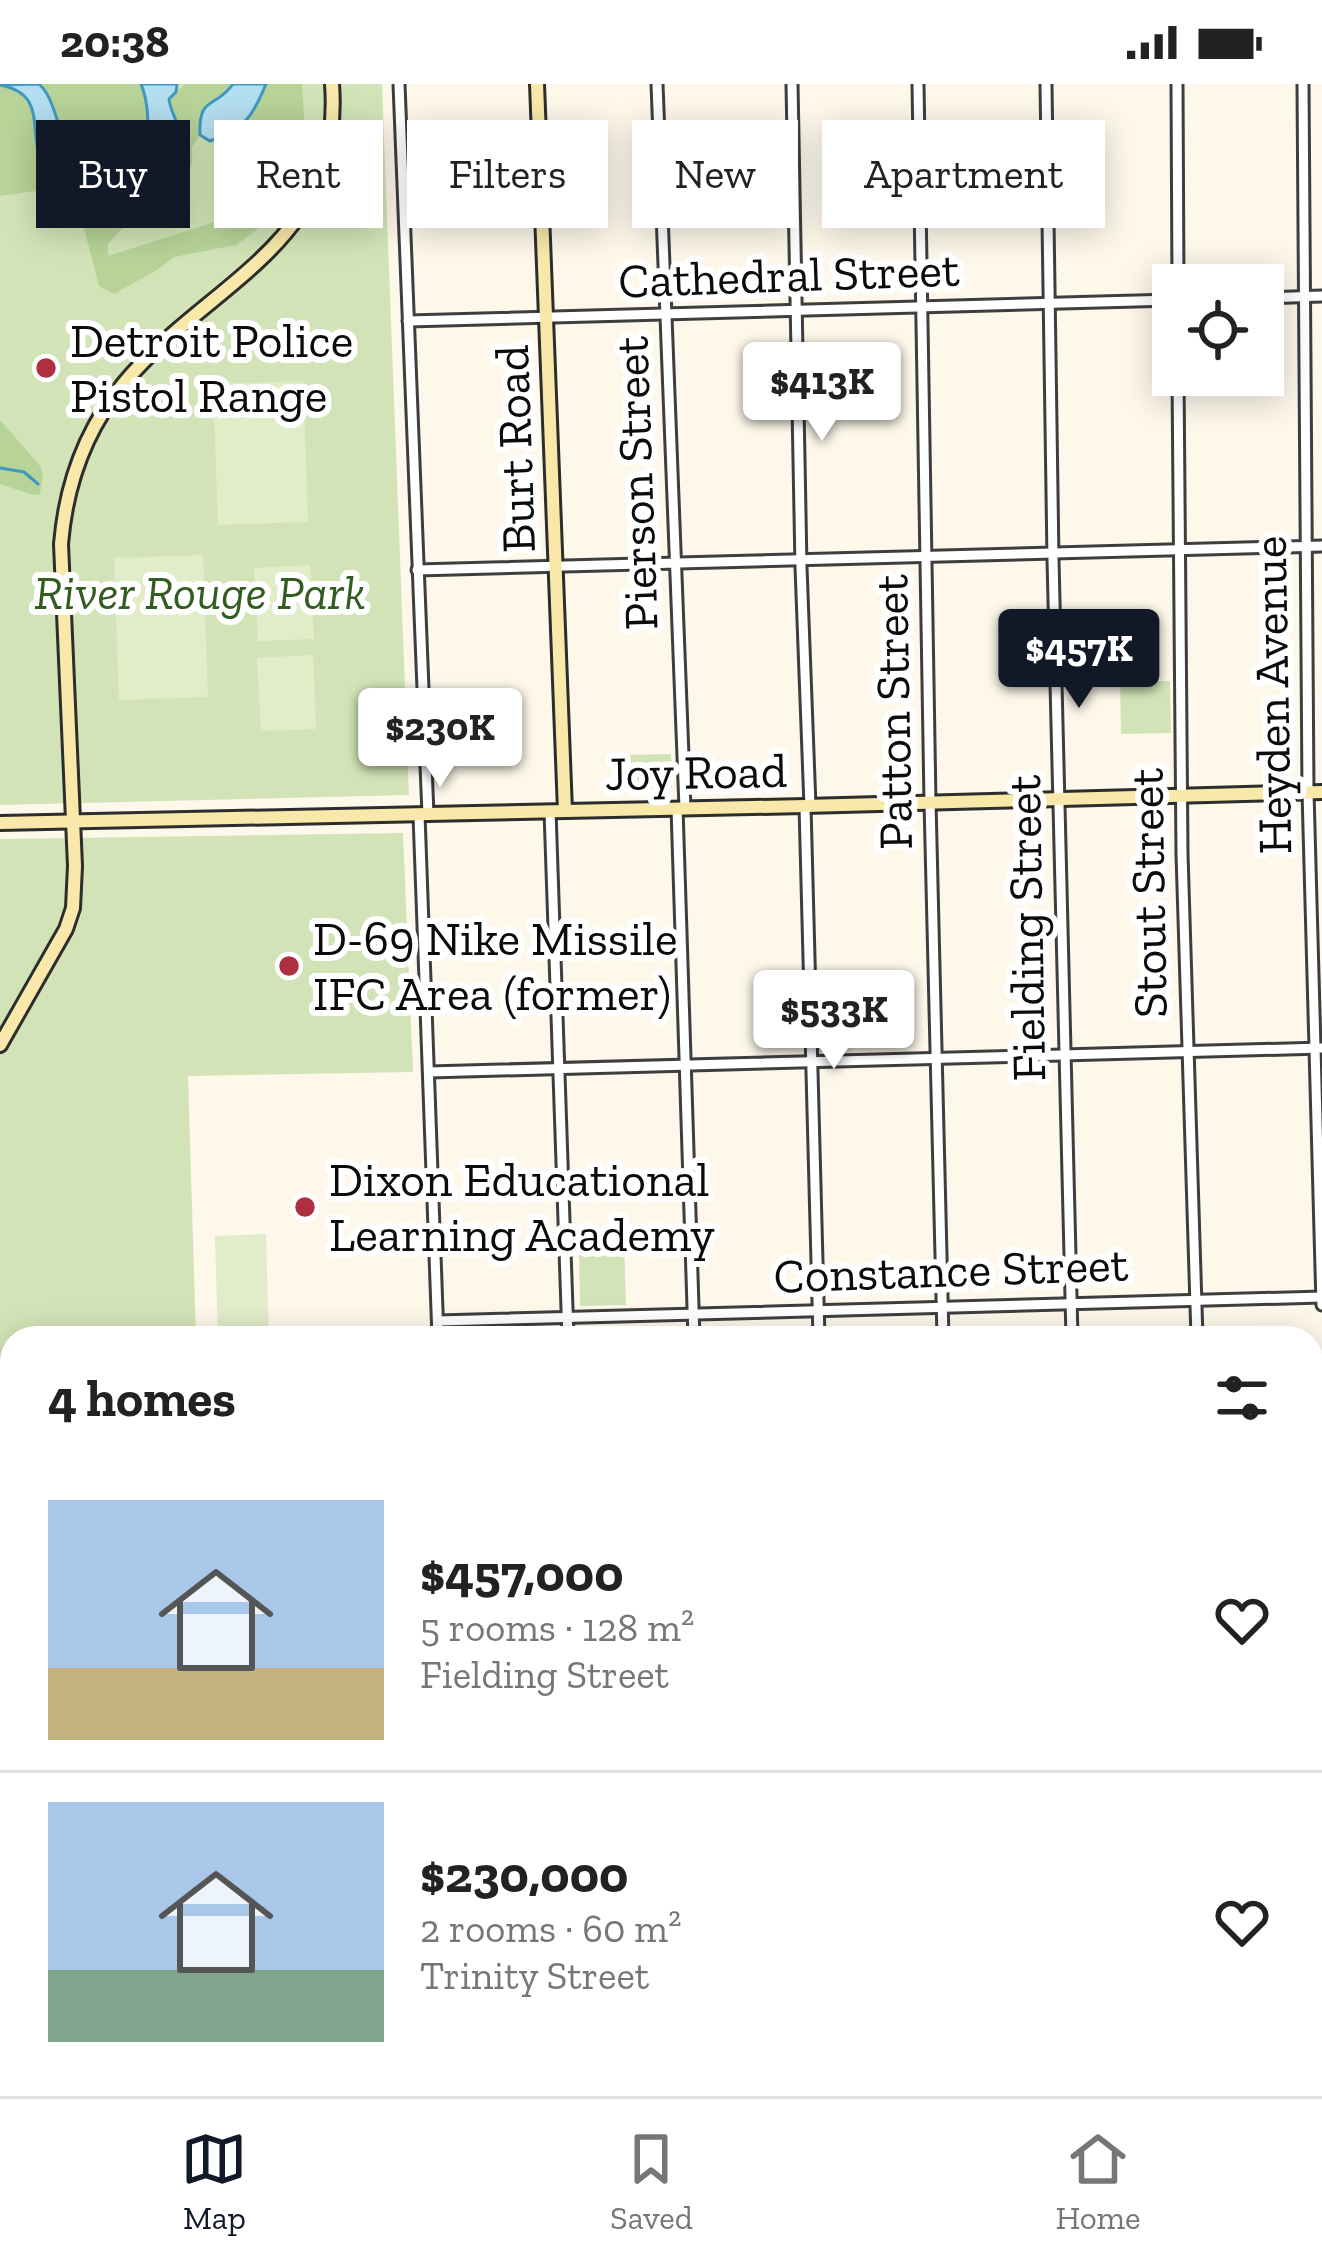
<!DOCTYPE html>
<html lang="en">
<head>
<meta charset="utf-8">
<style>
  body { margin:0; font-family:"Zilla Slab",serif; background:#f6f6f6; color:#222; height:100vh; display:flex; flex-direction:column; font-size:45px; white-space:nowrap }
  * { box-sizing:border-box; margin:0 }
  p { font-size:39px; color:#767676 }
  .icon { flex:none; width:66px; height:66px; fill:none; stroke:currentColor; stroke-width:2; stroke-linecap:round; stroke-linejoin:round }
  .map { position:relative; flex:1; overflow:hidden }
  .sheet { position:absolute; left:0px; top:1242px; width:1323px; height:771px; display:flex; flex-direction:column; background:#fff; border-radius:36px 36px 0 0; box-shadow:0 6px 30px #0003 }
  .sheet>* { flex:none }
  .hud { position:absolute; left:36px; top:36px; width:1251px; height:108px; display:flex; gap:24px }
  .tools { position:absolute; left:1152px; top:180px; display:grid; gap:24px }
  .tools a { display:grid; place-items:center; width:132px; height:132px; border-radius:0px; background:#fff; box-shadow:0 6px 30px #0003; font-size:60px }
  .price { position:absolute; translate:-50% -102px; padding:0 27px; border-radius:12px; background:#fff; color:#222; font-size:39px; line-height:78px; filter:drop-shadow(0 3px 6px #0008) }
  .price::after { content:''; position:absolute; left:50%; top:72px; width:36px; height:27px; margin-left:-18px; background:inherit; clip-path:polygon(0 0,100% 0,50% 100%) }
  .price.selected { background:#111827; color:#fff }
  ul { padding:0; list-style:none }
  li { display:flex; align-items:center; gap:36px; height:300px; padding:0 48px }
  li+li { border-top:3px solid #e0e0e0 }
  li span { display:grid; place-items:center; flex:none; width:336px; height:240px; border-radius:0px; color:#555 }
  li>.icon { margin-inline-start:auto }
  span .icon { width:144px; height:144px; fill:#fffc; stroke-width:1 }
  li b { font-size:51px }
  h2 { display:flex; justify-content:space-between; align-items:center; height:144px; padding:0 48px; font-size:51px }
  .chip { padding:0 42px; border-radius:0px; background:#fff; box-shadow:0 6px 30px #0003; font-size:42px; line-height:108px }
  .chip.selected { background:#111827; color:#fff }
  .status { display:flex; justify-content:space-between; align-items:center; height:84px; padding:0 60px; background:#fff; direction:ltr }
  .status svg { height:33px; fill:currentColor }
  .menu { display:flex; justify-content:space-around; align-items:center; height:168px; border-top:3px solid #e0e0e0; background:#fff; font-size:33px; color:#767676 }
  .menu a { display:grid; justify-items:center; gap:6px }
  .menu .selected { color:#111827 }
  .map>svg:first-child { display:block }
</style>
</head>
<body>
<div class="status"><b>20:38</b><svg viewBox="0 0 49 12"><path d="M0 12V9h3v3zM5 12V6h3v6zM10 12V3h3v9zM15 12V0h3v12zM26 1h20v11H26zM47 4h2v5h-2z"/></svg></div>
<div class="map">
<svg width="1322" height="2012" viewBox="0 0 1322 2012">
  <rect width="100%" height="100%" fill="#fdf8ea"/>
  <g fill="#d2e4b7">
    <polygon points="0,0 382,0 409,711 0,721"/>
    <polygon points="1170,597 1171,649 1121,650 1120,598"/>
    <polygon points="671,670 672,704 618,706 617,671"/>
    <polygon points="403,749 413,988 188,992 196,1254 12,1254 12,2001 698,2001 700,2012 0,2012 0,755"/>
    <polygon points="624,1159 626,1221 580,1222 579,1161"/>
  </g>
  <g fill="#b7d398">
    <path d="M 39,0 L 141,0 C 150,19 149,43 142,63 C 133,71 119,75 106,75 C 60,73 59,33 39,0 Z"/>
    <path d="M 185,0 L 233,0 L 227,9 L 207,20 L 199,32 L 200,51 L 192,63 L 192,80 L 184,93 L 132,127 L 129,137 L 108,160 L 108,172 L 221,136 L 261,90 L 261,76 L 232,59 L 229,50 C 250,42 258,19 266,0 L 302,0 L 305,49 L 299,81 L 288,111 L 267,138 L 236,161 L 174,173 L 157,186 L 114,210 L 99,202 L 73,102 L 0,112 L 0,1 C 53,11 25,58 44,75 C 55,86 72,92 87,97 C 131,111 149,112 177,72 L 176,33 L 169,23 L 169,15 Z"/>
    <polygon points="0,336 40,382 43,390 40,410 33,411 0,400"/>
    <polygon points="0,1534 12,1535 12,1851 0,1850"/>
    <polygon points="98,2001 380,2001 374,2012 94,2012"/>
  </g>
  <g fill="#e2ecc8">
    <polygon points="303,297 308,438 218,441 213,300"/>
    <polygon points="203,471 208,613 119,616 114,474"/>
    <polygon points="310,481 314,555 258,557 254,484"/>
    <polygon points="313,571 316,645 261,647 257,574"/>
    <polygon points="266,1150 269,1254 218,1254 215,1152"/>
  </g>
  <g fill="#b3def0" stroke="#4098c1" stroke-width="3">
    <path d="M 39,0 C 60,19 54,60 84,71 C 99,77 129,78 141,66 C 153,53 147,14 141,0 L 177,0 L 176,8 L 169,15 C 170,28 179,37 179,51 C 180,65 176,75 168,86 C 135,129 76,95 40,73 C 29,43 46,10 0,1 Z"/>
    <path d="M 233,0 L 266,0 C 252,34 245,44 210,57 L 200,51 C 198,11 216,25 233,0 Z"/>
  </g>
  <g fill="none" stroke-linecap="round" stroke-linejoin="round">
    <g stroke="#4098c1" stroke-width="3">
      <polyline points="0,384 24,388 38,400"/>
      <polyline points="265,2001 281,2012"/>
    </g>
    <g stroke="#3e3e3e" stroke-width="15">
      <g id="street">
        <polyline points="399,0 428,731"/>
        <polyline points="657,0 685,724"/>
        <polyline points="792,0 801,483 810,722"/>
        <polyline points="918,0 930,718 943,1254"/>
        <polyline points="1046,0 1053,476 1072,1254"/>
        <polyline points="1177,0 1178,201"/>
        <polyline points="1303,0 1308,708 1322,1221"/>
        <polyline points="1263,214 1322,212"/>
        <polyline points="408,237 1173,216"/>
        <polyline points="1178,291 1182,770 1197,1254"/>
        <polyline points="417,486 1322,462"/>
        <polyline points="805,722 819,1254"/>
        <polyline points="677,724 694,1254"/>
        <polyline points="550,727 568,1254"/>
        <polyline points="419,731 438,1254"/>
        <polyline points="429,988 1322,964"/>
        <polyline points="438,1237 1322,1213"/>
        <polyline points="0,1377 12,1377"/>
        <polyline points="1311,1466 1322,1466"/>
        <polyline points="470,2001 476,2012"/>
        <polyline points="709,2001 711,2012"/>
        <polyline points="861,2001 862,2012"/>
        <polyline points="982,2001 982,2012"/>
        <polyline points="1104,2001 1104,2012"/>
        <polyline points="1224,2001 1225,2012"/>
      </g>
    </g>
    <g stroke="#2d2d2d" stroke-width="18">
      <g id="secondary">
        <polyline points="537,0 565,727"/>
        <polyline points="0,739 805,722 1322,708"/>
        <path d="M 0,961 L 66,845 L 73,824 L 75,782 L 61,460 C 66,400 85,346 124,299 C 209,197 344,161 332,0"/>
        <polyline points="0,1345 12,1359"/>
        <polyline points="1311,1718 1322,1718"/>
      </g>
    </g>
    <use href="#street" stroke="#fff" stroke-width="9"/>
    <use href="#secondary" stroke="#f8e9aa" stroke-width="12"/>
  </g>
  <g fill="#ae2f3f" stroke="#fff" stroke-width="4.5">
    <circle cx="46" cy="284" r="12"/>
    <circle cx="289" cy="882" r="12"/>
    <circle cx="305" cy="1123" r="12"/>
  </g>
  <g text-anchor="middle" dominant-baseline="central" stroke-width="12" stroke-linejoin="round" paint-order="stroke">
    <g font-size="48" fill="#0b0b0b" stroke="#fff">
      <text transform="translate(789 191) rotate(-2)">Cathedral Street</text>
      <text transform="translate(515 365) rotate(-92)">Burt Road</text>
      <text transform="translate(636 399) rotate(-92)">Pierson Street</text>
      <text transform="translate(1272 611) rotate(-91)">Heyden Avenue</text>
      <text transform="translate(893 628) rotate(-91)">Patton Street</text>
      <text transform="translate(696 688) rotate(-1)">Joy Road</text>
      <text transform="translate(1148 809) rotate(-91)">Stout Street</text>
      <text transform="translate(1026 844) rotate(-91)">Fielding Street</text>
      <text transform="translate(951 1186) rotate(-2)">Constance Street</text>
    </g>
    <g font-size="48" fill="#0b0b0b" stroke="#fff" text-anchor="start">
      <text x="70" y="256">Detroit Police<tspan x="70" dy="55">Pistol Range</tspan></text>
      <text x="313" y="854">D-69 Nike Missile<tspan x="313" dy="55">IFC Area (former)</tspan></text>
      <text x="329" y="1095">Dixon Educational<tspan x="329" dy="55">Learning Academy</tspan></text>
    </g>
    <g font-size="48" font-style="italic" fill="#325c21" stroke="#fff">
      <text x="200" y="508">River Rouge Park</text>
    </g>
  </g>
</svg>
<div class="tools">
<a><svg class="icon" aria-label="locate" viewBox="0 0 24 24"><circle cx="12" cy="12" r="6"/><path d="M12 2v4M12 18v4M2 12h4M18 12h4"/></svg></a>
</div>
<b class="price" style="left:822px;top:360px">$413K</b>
<b class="price selected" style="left:1079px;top:627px">$457K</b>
<b class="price" style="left:440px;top:706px">$230K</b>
<b class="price" style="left:834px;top:988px">$533K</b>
<div class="hud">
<a class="chip selected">Buy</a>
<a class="chip">Rent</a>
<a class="chip">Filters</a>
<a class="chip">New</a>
<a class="chip">Apartment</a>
</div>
<section class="sheet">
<h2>4 homes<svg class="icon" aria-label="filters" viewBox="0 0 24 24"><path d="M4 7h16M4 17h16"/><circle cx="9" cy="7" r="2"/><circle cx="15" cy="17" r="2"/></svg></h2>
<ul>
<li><span style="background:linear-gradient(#a9c7e8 70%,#c2b280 0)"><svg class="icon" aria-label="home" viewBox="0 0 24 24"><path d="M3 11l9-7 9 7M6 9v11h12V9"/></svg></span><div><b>$457,000</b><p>5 rooms · 128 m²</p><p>Fielding Street</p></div><svg class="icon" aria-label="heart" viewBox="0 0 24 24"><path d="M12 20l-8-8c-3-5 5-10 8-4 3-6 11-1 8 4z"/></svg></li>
<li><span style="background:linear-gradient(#a9c7e8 70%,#7fa58c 0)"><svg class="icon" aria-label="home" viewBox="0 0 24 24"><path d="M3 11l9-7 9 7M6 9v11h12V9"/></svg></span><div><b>$230,000</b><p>2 rooms · 60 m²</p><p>Trinity Street</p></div><svg class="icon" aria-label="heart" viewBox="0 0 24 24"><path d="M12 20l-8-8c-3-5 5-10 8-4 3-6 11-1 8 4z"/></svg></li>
</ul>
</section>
</div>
<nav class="menu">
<a class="selected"><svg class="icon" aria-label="map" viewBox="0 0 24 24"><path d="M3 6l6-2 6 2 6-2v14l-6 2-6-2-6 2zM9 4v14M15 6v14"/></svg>Map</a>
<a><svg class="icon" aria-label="saved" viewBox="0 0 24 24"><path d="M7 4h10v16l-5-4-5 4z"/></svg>Saved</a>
<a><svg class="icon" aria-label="home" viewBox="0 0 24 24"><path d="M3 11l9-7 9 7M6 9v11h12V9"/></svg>Home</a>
</nav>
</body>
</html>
